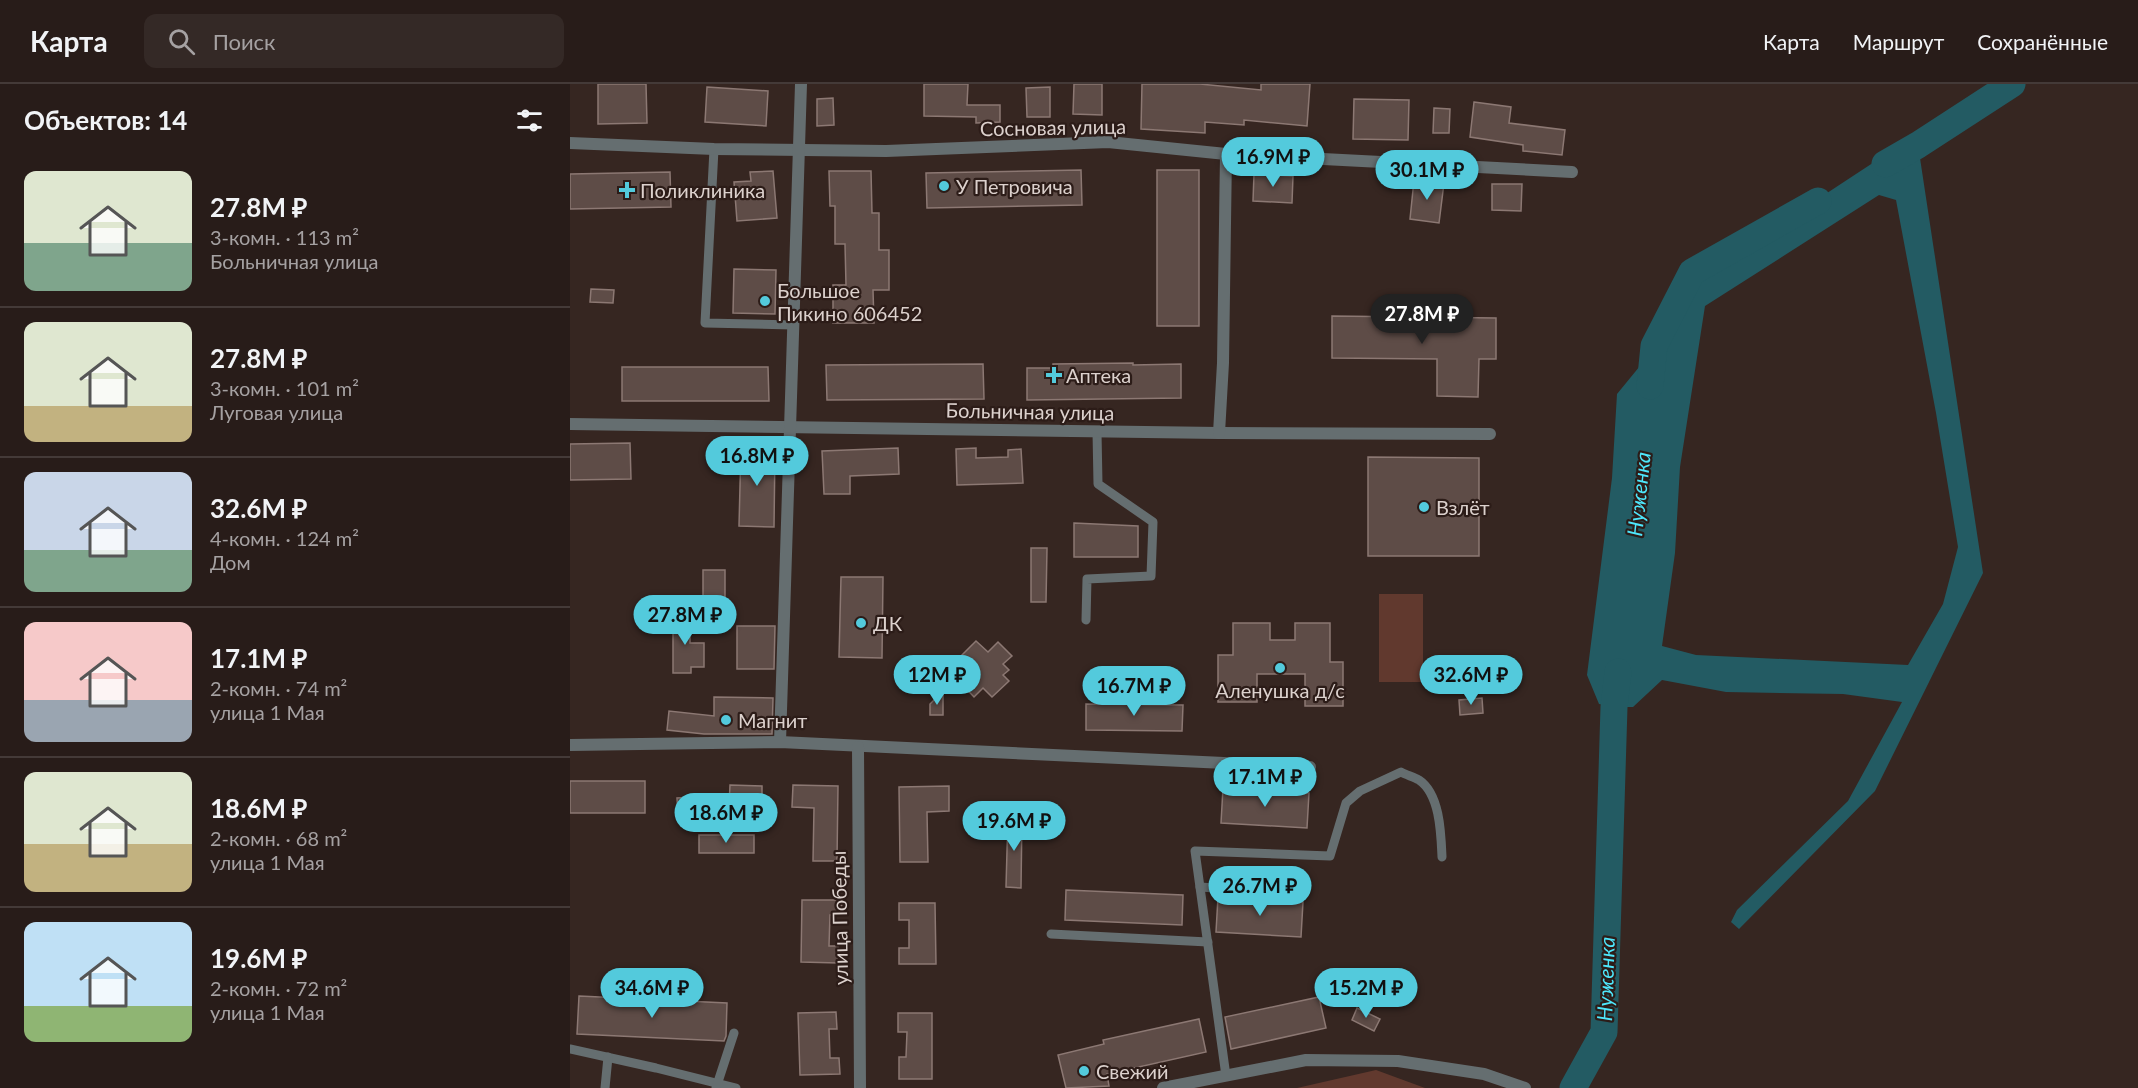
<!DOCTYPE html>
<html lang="ru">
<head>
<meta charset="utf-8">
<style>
  body { margin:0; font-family:Lato,sans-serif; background:#342926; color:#f1f3f6; height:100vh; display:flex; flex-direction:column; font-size:22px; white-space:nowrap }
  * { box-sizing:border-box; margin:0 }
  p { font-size:20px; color:#a5a1a2 }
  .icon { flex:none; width:33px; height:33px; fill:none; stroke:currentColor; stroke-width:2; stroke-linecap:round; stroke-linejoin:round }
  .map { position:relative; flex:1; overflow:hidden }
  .drawer { display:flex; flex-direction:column; background:#281c19; width:570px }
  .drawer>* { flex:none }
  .price { position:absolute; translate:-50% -51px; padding:0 14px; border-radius:21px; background:#53cadc; color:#111; font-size:20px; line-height:39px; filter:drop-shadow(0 2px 3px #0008) }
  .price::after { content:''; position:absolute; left:50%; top:36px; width:18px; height:14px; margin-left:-9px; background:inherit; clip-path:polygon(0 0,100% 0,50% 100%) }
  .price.selected { background:#222; color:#fff }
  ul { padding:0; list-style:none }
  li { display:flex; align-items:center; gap:18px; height:150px; padding:0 24px }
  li+li { border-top:2px solid #443a38 }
  li span { display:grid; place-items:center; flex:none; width:168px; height:120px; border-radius:12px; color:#555 }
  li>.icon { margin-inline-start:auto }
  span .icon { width:72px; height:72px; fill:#fffc; stroke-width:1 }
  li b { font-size:26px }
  h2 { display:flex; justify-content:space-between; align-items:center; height:72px; padding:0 24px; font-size:26px }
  header { display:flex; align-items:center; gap:36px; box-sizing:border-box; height:84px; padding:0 30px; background:#281c19; border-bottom:2px solid #443a38 }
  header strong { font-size:28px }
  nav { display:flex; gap:33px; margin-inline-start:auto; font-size:21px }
  .search { width:420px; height:54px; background:#342926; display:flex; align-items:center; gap:15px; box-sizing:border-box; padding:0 21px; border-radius:12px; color:#a5a1a2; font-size:22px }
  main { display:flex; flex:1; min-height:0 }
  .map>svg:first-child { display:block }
</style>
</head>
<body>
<header>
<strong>Карта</strong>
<div class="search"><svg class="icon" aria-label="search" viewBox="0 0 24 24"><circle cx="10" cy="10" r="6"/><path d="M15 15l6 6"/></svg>Поиск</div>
<nav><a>Карта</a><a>Маршрут</a><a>Сохранённые</a></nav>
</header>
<main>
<section class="drawer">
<h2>Объектов: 14<svg class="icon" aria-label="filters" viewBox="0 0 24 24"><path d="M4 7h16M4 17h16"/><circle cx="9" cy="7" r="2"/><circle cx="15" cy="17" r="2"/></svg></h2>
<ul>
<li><span style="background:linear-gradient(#dfe7d0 60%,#7fa58c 0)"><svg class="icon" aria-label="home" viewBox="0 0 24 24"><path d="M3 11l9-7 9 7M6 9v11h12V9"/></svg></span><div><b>27.8M ₽</b><p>3-комн. · 113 m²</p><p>Больничная улица</p></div></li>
<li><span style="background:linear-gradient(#dfe7d0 70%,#c2b280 0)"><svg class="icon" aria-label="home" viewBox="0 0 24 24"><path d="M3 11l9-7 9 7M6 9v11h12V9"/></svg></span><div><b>27.8M ₽</b><p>3-комн. · 101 m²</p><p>Луговая улица</p></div></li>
<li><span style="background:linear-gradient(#c9d6e8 65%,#7fa58c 0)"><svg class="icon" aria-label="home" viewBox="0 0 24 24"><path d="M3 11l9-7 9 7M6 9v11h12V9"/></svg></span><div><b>32.6M ₽</b><p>4-комн. · 124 m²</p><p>Дом</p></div></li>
<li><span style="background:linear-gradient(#f6c9c9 65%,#9aa5b1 0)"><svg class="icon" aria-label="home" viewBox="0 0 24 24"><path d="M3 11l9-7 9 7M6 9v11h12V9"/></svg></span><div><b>17.1M ₽</b><p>2-комн. · 74 m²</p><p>улица 1 Мая</p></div></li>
<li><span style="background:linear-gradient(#dfe7d0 60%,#c2b280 0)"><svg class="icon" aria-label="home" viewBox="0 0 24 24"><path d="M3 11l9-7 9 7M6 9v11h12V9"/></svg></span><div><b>18.6M ₽</b><p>2-комн. · 68 m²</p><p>улица 1 Мая</p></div></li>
<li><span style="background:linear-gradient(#bfe0f5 70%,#8fb573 0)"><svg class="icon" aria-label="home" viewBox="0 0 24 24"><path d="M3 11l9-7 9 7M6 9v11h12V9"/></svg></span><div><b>19.6M ₽</b><p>2-комн. · 72 m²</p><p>улица 1 Мая</p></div></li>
</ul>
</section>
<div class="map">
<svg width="1568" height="1004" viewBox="0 0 1568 1004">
  <rect width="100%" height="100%" fill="#362621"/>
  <g fill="#61392e">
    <rect x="809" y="510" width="44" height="88"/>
    <polygon points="806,986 855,1004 727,1004"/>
  </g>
  <path fill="#235b63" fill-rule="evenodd" d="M 1348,61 L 1413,489 L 1305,707 L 1169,845 L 1161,838 L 1167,826 L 1278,717 L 1332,618 L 1273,610 L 1156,608 L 1092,596 L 1063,623 L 1044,623 L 1029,620 L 1017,591 L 1042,394 L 1047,310 L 1097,249 L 1126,195 L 1321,67 ZM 1309,111 L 1326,116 L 1366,329 L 1388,463 L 1373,520 L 1338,581 L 1126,571 L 1092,562 L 1105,469 L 1110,383 L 1135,222 Z"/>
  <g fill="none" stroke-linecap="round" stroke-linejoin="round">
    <g stroke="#235b63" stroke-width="27">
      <polyline points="1315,80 1348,61 1442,0"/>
      <polyline points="1080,302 1084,262 1122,188 1248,117"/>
      <polyline points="1003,1004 1034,948 1044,623 1048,588"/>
    </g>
  </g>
  <g fill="#5e4c47" stroke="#8c7873" stroke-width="1.5">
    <polygon points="28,0 76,0 77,39 28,40"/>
    <polygon points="354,0 398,0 397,21 430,21 430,38 406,39 406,33 354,32"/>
    <polygon points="504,0 532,0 532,31 503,30"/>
    <polygon points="572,0 630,0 691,6 691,0 740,0 737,42 674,36 674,41 635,38 635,49 571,45"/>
    <polygon points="137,3 198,7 196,42 135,38"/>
    <polygon points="480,3 480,33 457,33 456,4"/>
    <polygon points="263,14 264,41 247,42 247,15"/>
    <polygon points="784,15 839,16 838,56 783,55"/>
    <polygon points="904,18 941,23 939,39 995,46 992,71 953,67 953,61 900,53"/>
    <polygon points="864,24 880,25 879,49 863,49"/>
    <polygon points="511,86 512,121 357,124 356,89"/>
    <rect x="587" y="86" width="42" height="156"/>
    <polygon points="203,87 207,134 167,137 164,98 181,97 180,88"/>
    <polygon points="259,87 301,87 302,129 309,129 309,166 319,166 319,206 303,206 304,239 263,239 263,201 276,201 275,160 265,160 265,122 260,122"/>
    <polygon points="100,88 101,123 0,125 0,90"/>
    <polygon points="684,90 723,92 722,119 683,117"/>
    <polygon points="844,96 874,99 869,139 840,135"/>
    <polygon points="922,100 952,100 951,127 922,126"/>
    <polygon points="164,185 206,186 205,230 163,229"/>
    <polygon points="21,205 44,206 43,219 20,218"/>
    <polygon points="762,232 926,234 926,275 909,275 908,313 867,312 867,275 762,274"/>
    <polygon points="563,279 563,281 611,280 611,314 457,316 457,284 483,284 483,280"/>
    <polygon points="413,280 414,315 257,316 256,281"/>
    <polygon points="52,283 198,283 199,317 52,317"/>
    <polygon points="60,359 61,395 0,396 0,360"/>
    <polygon points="171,363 205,364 204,443 169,442"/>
    <polygon points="328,364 329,390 280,392 280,410 254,410 252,367"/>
    <polygon points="406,364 406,374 438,373 438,366 451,365 453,399 387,401 386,365"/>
    <polygon points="798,373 909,374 909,472 798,472"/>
    <polygon points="504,439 568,442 568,473 504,473"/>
    <polygon points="461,464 477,464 476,518 461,518"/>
    <rect x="133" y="486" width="22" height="34"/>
    <polygon points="271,493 313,493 312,574 269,573"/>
    <polygon points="103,528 120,528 120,559 134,559 134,583 121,583 121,589 103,589"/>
    <polygon points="663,539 700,539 700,556 725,556 725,539 760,539 760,578 773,578 773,622 735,622 735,590 687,590 687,618 648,618 648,571 663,571"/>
    <polygon points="167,542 205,542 204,585 167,585"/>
    <polygon points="406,557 418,568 428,558 442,572 433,580 439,586 433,591 439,597 422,613 413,604 404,613 386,594 395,586 386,577"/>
    <polygon points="373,607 373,631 360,631 360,620"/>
    <polygon points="144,613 203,614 202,650 134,650 97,646 99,627 144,632"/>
    <polygon points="912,614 913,629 890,631 889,616"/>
    <polygon points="516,620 613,621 612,647 516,646"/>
    <rect x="0" y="697" width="75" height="32"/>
    <polygon points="160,701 192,702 192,724 159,723"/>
    <polygon points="223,701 268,702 267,777 243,777 244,724 222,723"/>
    <polygon points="379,702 379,727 357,728 358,778 330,778 329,703"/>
    <polygon points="653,704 739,709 737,744 651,739"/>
    <polygon points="128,713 128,731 108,732 107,714"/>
    <polygon points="438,731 452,732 451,804 436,803"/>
    <rect x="129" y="751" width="55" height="18"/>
    <polygon points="496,806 613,811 612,841 495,836"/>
    <polygon points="648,813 733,818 731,853 646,848"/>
    <polygon points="232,816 272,816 271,831 260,831 259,862 268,862 268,879 231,878"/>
    <polygon points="329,819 365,819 366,880 329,880 329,864 339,864 339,836 329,836"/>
    <polygon points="9,912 157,919 156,952 154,957 7,950"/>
    <polygon points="749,913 756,944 661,965 655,933"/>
    <polygon points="787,924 810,935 804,947 782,936"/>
    <polygon points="266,928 267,945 259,945 260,974 269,974 270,990 230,991 228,929"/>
    <polygon points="328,929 362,929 362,995 329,995 329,973 336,973 337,948 328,948"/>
    <polygon points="629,935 636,968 537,990 539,1002 496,1004 488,971 534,960 533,956"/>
  </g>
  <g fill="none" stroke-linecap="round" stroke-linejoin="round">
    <g stroke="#656e70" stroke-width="9">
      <polyline points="144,65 135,239 223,241"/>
      <polyline points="516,536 517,495 581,492 583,438 528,400 527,348"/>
      <polyline points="630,803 719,809"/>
      <polyline points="481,850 638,858"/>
      <polyline points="0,965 86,984 166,1004"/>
      <path d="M 656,992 L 625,767 L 760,772 L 776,719 L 790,707 L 831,688 C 836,691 844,693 849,696 C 870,710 871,749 872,773"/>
      <polyline points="35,1004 38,973"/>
      <polyline points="146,1004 164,949"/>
    </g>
    <g stroke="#656e70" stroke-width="12">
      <polyline points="0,59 144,65 316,67 538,58 656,70 1002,88"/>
      <polyline points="0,340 649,349 920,350"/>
      <polyline points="649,349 653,279 656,70"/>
      <polyline points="210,658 231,0"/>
      <polyline points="0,661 210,658 740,683"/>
      <polyline points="288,663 290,1004"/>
    </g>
    <polyline stroke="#656e70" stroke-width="12" points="593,1004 736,976 828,977 914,990 955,1004"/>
  </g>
  <g fill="#53cadc" stroke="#2c1c18" stroke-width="2">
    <circle cx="374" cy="102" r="6"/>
    <path d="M54 97h6v6h6v6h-6v6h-6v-6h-6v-6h6z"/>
    <circle cx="195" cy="217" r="6"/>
    <path d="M481 282h6v6h6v6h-6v6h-6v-6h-6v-6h6z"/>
    <circle cx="854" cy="423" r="6"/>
    <circle cx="291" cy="539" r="6"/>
    <circle cx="710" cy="584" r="6"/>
    <circle cx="156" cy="636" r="6"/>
    <circle cx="514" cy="987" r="6"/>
  </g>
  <g text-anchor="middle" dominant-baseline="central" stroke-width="4.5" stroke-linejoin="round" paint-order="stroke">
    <g font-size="20" fill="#dcd1cd" stroke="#2c1c18">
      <text transform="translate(483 43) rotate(-1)">Сосновая улица</text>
      <text transform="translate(460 327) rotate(1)">Больничная улица</text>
      <text transform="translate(269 834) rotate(-91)">улица Победы</text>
    </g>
    <g font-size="20" fill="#dcd1cd" stroke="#2c1c18" text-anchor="start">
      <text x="386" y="102">У Петровича</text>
      <text x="70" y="106">Поликлиника</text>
      <text x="207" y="206">Большое<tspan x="207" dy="23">Пикино 606452</tspan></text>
      <text x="496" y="291">Аптека</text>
      <text x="866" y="423">Взлёт</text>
      <text x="303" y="539">ДК</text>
      <text x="710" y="606" text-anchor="middle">Аленушка д/с</text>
      <text x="168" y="636">Магнит</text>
      <text x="526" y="987">Свежий</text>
    </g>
    <g font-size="21" font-style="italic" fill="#4ee7fc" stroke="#2c1c18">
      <text transform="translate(1068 410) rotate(-84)">Нуженка</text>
      <text transform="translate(1035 895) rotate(-88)">Нуженка</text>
    </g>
  </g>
</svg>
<b class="price" style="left:703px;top:104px">16.9M ₽</b>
<b class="price" style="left:857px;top:117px">30.1M ₽</b>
<b class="price selected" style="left:852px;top:261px">27.8M ₽</b>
<b class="price" style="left:187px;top:403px">16.8M ₽</b>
<b class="price" style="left:115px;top:562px">27.8M ₽</b>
<b class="price" style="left:367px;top:622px">12M ₽</b>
<b class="price" style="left:901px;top:622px">32.6M ₽</b>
<b class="price" style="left:564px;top:633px">16.7M ₽</b>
<b class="price" style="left:695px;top:724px">17.1M ₽</b>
<b class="price" style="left:156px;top:760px">18.6M ₽</b>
<b class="price" style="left:444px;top:768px">19.6M ₽</b>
<b class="price" style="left:690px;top:833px">26.7M ₽</b>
<b class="price" style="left:82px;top:935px">34.6M ₽</b>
<b class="price" style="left:796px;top:935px">15.2M ₽</b>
</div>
</main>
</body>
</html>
